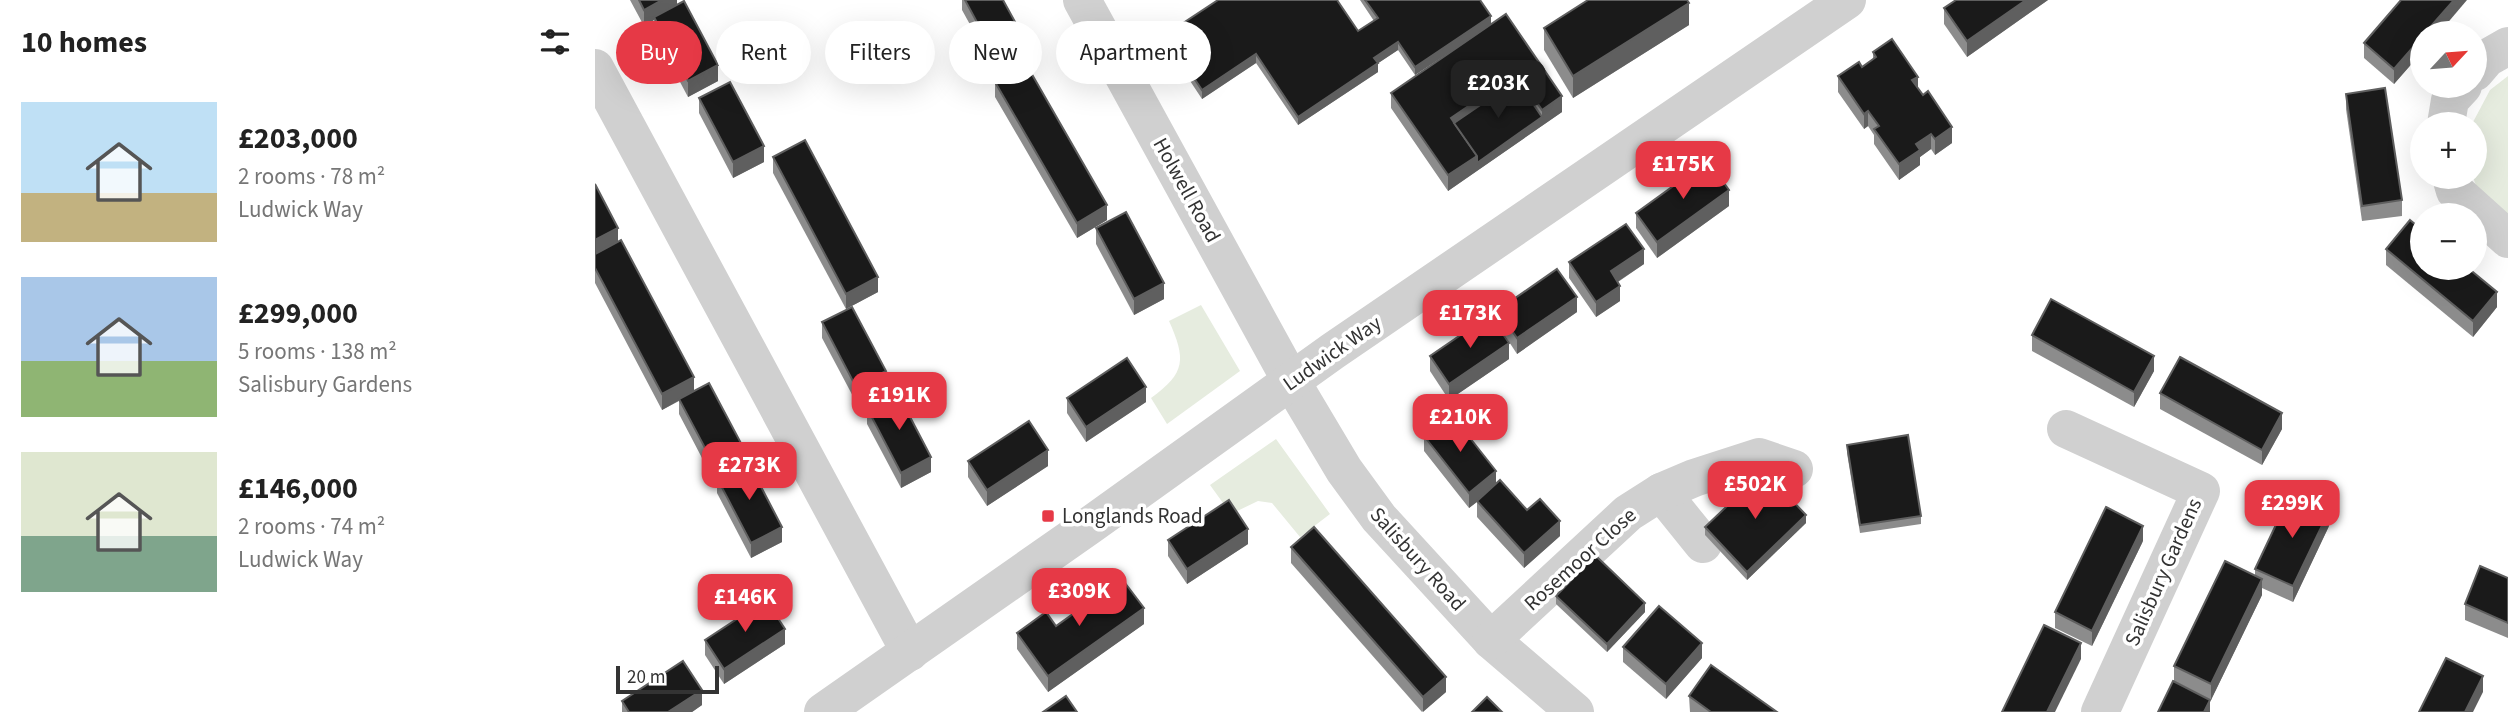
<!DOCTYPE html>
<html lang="en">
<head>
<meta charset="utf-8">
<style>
  body { margin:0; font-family:"Source Sans 3",sans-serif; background:#f6f6f6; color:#222; height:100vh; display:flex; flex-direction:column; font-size:26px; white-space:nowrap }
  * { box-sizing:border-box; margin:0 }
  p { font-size:23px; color:#767676 }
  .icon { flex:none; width:38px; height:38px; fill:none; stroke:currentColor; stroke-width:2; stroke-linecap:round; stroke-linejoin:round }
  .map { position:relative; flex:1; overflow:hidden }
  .side { display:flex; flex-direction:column; background:#fff; width:595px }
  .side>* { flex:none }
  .top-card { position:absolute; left:21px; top:21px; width:665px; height:63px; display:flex; gap:14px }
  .needle { width:46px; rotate:64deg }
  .controls { position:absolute; left:1815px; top:21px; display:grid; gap:14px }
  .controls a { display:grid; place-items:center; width:77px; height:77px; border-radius:50%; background:#fff; box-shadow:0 7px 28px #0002; font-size:35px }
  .scale { position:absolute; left:21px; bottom:18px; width:103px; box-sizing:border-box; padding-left:7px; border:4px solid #333; border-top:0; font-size:19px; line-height:24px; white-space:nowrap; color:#333; -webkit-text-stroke:5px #fff; paint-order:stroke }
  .price { position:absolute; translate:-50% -60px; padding:0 16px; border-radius:14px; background:#e63946; color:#fff; font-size:23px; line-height:46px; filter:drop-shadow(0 2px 4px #0008) }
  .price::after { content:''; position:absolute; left:50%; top:42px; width:21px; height:16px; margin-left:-10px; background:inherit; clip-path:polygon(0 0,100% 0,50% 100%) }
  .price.current { background:#222; color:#fff }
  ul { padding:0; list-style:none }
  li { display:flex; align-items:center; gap:21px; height:175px; padding:0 21px }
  li span { display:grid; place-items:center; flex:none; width:196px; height:140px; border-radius:0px; color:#555 }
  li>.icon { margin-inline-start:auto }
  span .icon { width:84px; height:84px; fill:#fffc; stroke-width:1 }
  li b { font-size:30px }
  h2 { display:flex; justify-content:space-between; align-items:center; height:84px; padding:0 21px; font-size:30px }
  .pill { padding:0 24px; border-radius:32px; background:#fff; box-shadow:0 7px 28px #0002; font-size:24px; line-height:63px }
  .pill.current { background:#e63946; color:#fff }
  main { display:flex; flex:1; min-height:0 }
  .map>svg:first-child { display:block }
</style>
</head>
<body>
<main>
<section class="side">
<h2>10 homes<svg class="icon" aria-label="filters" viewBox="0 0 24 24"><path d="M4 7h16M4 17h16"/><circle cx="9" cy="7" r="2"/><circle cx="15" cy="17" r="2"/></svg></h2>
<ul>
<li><span style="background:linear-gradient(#bfe0f5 65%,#c2b280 0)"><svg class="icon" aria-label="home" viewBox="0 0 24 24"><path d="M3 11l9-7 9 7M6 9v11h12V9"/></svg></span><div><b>£203,000</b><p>2 rooms · 78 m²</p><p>Ludwick Way</p></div></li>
<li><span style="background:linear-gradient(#a9c7e8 60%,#8fb573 0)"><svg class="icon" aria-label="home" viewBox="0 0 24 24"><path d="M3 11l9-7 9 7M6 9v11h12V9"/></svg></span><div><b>£299,000</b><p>5 rooms · 138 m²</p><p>Salisbury Gardens</p></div></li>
<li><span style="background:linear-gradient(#dfe7d0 60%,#7fa58c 0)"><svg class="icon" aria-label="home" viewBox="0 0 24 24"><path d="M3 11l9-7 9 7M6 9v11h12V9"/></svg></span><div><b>£146,000</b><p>2 rooms · 74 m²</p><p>Ludwick Way</p></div></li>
</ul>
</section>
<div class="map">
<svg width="1913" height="712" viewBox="0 0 1913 712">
  <rect width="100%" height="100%" fill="#fff"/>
  <g fill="#e6ecdf">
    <polygon points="1913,76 1913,221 1885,197 1878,177 1880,124 1877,124 1895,90"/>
    <path d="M 606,305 L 645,371 L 572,424 L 556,398 C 591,373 591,359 574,321 Z"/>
    <polygon points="681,439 735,514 705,537 677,503 663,501 636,514 615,485"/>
  </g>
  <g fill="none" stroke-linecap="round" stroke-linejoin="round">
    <g stroke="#d0d0d0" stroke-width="38">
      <polyline points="487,0 696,381 749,470 784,518 896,640 980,712"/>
      <polyline points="0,68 315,652"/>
      <polyline points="1880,72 1892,58 1913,46"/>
      <polyline points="1851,124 1855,100 1868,86"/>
      <polyline points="1856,177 1860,191 1913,239"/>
      <polyline points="1471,429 1606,491 1505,712"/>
      <polyline points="1066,492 1108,544"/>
      <polyline points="896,640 1033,513 1066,492 1099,478 1164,457 1199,469"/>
      <polyline points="228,712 494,526 738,351 1252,0"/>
    </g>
  </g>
  <g fill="#8c8c8c">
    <polygon points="35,0 82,0 82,5 123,81 93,97 59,33 59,20 49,26"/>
    <polygon points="367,0 408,0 435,65 433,66 512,220 482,238 400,97 400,82 405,79 367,10"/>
    <polygon points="765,0 885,0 896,24 967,112 853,191 796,108 796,93 874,39 820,75 803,50 783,63 783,72 703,125 661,63 607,99 570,43 570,35 763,31 779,21"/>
    <polygon points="1453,0 1372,57 1349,24 1349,8"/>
    <polygon points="1094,25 978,98 949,50 949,28"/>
    <polygon points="1827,33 1827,52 1799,84 1769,58 1769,43"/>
    <polygon points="1278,52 1323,88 1357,143 1340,155 1336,149 1325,157 1325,165 1304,180 1279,144 1279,135 1273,126 1269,129 1243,92 1243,76 1267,67 1278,60"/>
    <polygon points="1751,94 1807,200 1807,216 1767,221 1751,109"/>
    <polygon points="104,98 169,162 138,178 104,113"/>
    <polygon points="178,157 283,292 251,309 178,173"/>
    <polygon points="0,184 23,242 99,391 148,463 118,479 84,414 84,401 67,410 0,283"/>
    <polygon points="1134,206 1062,258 1041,228 1041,213"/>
    <polygon points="501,228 569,299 539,315 501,244"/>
    <polygon points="1791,249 1902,307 1878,337 1791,265"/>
    <polygon points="974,262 1049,264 1023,282 1025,301 1001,317 974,278"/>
    <polygon points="903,310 982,312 922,354 903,325"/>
    <polygon points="227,322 291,386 261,402 227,338"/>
    <polygon points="1437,335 1559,371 1539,407 1437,351"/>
    <polygon points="835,356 914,359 854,400 835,371"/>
    <polygon points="1565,393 1687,429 1667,465 1565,409"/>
    <polygon points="472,398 551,402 491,442 472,413"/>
    <polygon points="272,408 336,472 306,488 272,424"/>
    <polygon points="829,436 901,484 965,536 929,568 882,517 882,502 874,508 829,451"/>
    <polygon points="1252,445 1326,516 1326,524 1265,533 1252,453"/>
    <polygon points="373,461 453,466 392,506 373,477"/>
    <polygon points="122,478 187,542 156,558 122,493"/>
    <polygon points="1211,523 1152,580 1110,535 1110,527"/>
    <polygon points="1734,526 1698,602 1667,588 1667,595 1616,700 1579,681 1579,666 1660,576 1660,569"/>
    <polygon points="573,540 653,544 592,584 573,556"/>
    <polygon points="1548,541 1497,646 1460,628 1460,612"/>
    <polygon points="696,547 851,692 827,712 696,563"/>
    <polygon points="1913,578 1913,638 1870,620 1870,604"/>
    <polygon points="961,596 1050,612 1012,652 961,604"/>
    <polygon points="549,624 453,692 422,649 422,633 461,626"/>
    <polygon points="110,640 190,644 129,684 110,655"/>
    <polygon points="1028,647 1107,658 1071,699 1028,662"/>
    <polygon points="1094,696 1182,712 1095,712"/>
    <polygon points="27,701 107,705 97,712 27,712"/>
  </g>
  <g fill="#5f5f5f">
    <polygon points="67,0 82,0 82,7 59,17 59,20 49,26 49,10"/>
    <polygon points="1431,0 1453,0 1372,57 1372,41"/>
    <polygon points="1859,0 1872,0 1844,33 1830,33"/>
    <polygon points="1094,3 1094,25 978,98 978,76"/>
    <polygon points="896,16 896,25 820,75 820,67"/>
    <polygon points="1827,37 1827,52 1799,84 1799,69"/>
    <polygon points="803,42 803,50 779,66 779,58"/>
    <polygon points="435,49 435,65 405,80 405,65"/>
    <polygon points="661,54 661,63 607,99 607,90"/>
    <polygon points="783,63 783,72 703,125 703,117"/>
    <polygon points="123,65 123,81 93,97 93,81"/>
    <polygon points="922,73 922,88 860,131 856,118"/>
    <polygon points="1323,77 1323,92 1317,80"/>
    <polygon points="967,96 967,112 853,191 853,175 882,156 947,117 947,110"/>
    <polygon points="1273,111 1273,126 1269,129 1269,114"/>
    <polygon points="1357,127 1357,143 1340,155 1340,139"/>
    <polygon points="1336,134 1336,149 1325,157 1325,165 1304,180 1304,164 1321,144"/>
    <polygon points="169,146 169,162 138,178 138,162"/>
    <polygon points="1134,190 1134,206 1062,258 1062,242"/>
    <polygon points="512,205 512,220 482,238 482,223"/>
    <polygon points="23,228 23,243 0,255 0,240"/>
    <polygon points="1049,249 1049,264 1016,286 1016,271"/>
    <polygon points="283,277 283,292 251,309 251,294"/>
    <polygon points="569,283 569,299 539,315 539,299"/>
    <polygon points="1025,286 1025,301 1001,317 1001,302"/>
    <polygon points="1902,292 1902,307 1878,337 1878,321"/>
    <polygon points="982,297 982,312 922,354 922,338"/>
    <polygon points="914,343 914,359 854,400 854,384"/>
    <polygon points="1559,356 1559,371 1539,407 1539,392"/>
    <polygon points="291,371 291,386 261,402 261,387"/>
    <polygon points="99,377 99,392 67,410 67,394"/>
    <polygon points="551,387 551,402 491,442 491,427"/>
    <polygon points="1687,413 1687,429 1667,465 1667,450"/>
    <polygon points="148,447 148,463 118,479 118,463"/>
    <polygon points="453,450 453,466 392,506 392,490"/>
    <polygon points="336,457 336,472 306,488 306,473"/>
    <polygon points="901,471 901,487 874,508 874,493"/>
    <polygon points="1734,511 1734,526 1698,602 1698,586"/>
    <polygon points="1211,515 1211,523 1152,580 1152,572"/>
    <polygon points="965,521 965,536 929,568 929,553"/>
    <polygon points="1548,526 1548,541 1497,646 1497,631"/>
    <polygon points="187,527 187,542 156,558 156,543"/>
    <polygon points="653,529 653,544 592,584 592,569"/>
    <polygon points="1667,579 1667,595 1616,700 1616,684"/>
    <polygon points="1050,603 1050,612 1012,652 1012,644"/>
    <polygon points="549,608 549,624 453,692 453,676"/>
    <polygon points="190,629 190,644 129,684 129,669"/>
    <polygon points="1107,643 1107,658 1071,699 1071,684"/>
    <polygon points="1486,643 1486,659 1460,712 1452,712"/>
    <polygon points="1888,676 1888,692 1878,712 1870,712"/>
    <polygon points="851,677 851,692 828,712 828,697"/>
    <polygon points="107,690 107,705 97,712 73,712"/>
    <polygon points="1615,700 1615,712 1609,712"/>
  </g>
  <g fill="#1a1a1a" stroke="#5f5f5f" stroke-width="2">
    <polygon points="44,0 67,0 49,10"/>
    <polygon points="370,0 408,0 435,49 405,65"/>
    <polygon points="623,0 742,0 763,31 783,18 770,0 885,0 896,16 820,67 803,42 779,58 783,63 703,117 661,54 607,90 570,35"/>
    <polygon points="993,0 1092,0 1094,3 978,76 949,28"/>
    <polygon points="1361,0 1431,0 1372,41 1349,8"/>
    <polygon points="1806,0 1859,0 1830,33 1827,33 1827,37 1799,69 1769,43"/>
    <polygon points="89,1 123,65 93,81 59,17"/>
    <polygon points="911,14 967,96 947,110 922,73 856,118 882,156 853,175 796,93"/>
    <polygon points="1297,39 1323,77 1317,80 1328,95 1333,91 1357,127 1340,139 1336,134 1321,144 1325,150 1304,164 1279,129 1284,126 1273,111 1269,114 1243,76 1264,62 1267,67 1281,57 1278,52"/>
    <polygon points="431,64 512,205 482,223 400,82"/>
    <polygon points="922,80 947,117 882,163 882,156 859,123"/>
    <polygon points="135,82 169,146 138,162 104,98"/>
    <polygon points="1790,88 1807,200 1767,206 1751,94"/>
    <polygon points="210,140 283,277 251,294 178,157"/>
    <polygon points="1113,161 1134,190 1062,242 1041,213"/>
    <polygon points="0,184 23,228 0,240"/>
    <polygon points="531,212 569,283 539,299 501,228"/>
    <polygon points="1815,220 1827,230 1827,268 1873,268 1902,292 1878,321 1791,249"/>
    <polygon points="1031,224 1049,249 1016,271 1025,286 1001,302 974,262"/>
    <polygon points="26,240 99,377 67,394 0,268 0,254"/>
    <polygon points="962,269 982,297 922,338 903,310"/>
    <polygon points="1456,299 1559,356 1539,392 1437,335"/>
    <polygon points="257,307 291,371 261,387 227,322"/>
    <polygon points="895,315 914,343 854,384 835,356"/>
    <polygon points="1585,357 1687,413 1667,450 1565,393"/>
    <polygon points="532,358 551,387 491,427 472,398"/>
    <polygon points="114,383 148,447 118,463 84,399"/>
    <polygon points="302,392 336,457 306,473 272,408"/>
    <polygon points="856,414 901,471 874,493 829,436"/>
    <polygon points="434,421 453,450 392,490 373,461"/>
    <polygon points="1313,435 1326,516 1265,525 1252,445"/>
    <polygon points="153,462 187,527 156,543 122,478"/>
    <polygon points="1169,471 1211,515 1152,572 1110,527"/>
    <polygon points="905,480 932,510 945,499 965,521 929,553 882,501"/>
    <polygon points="1696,493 1734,511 1698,586 1660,569"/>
    <polygon points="634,500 653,529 592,569 573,540"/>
    <polygon points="1511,507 1548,526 1497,631 1460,612"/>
    <polygon points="719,527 851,677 828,697 696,547"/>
    <polygon points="1000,555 1050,603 1012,644 961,596"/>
    <polygon points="1630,561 1667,579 1616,684 1579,666"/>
    <polygon points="1885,566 1913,578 1913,623 1870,604"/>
    <polygon points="527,579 549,608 453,676 422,633 451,612 461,626"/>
    <polygon points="171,600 190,629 129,669 110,640"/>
    <polygon points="1064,606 1107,643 1071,684 1028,647"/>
    <polygon points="1449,625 1486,643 1452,712 1407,712"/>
    <polygon points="1851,658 1888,676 1870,712 1824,712"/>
    <polygon points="88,661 107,690 73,712 34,712 27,701"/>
    <polygon points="1116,665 1182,712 1116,712 1094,696"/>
    <polygon points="1578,681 1615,700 1609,712 1563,712"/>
    <polygon points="471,696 482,712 448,712"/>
    <polygon points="892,697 907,712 877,712"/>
  </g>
  <rect fill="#e63946" stroke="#fff" stroke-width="2.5" x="446" y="509" width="14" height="14" rx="3.5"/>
  <g text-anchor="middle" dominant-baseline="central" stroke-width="7" stroke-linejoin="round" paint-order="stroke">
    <g font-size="21" fill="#333" stroke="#fff">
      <text transform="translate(592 190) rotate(61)">Holwell Road</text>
      <text transform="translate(737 353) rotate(-35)">Ludwick Way</text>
      <text transform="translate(823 559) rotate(48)">Salisbury Road</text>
      <text transform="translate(985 559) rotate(-42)">Rosemoor Close</text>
      <text transform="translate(1568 572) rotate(-66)">Salisbury Gardens</text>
    </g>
    <g font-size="21" fill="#333" stroke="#fff" text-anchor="start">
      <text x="467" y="516">Longlands Road</text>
    </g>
  </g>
</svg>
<div class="controls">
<a><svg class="needle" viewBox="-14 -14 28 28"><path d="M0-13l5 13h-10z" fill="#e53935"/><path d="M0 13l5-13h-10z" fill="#767676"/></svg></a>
<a>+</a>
<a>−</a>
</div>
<div class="scale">20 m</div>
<b class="price current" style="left:903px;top:120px">£203K</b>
<b class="price" style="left:1088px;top:201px">£175K</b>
<b class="price" style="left:875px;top:350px">£173K</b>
<b class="price" style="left:304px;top:432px">£191K</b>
<b class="price" style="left:865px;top:454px">£210K</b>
<b class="price" style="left:154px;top:502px">£273K</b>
<b class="price" style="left:1160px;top:521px">£502K</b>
<b class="price" style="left:1697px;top:540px">£299K</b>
<b class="price" style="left:484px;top:628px">£309K</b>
<b class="price" style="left:150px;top:634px">£146K</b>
<div class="top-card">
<a class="pill current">Buy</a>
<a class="pill">Rent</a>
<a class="pill">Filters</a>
<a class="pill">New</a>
<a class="pill">Apartment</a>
</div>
</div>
</main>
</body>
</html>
